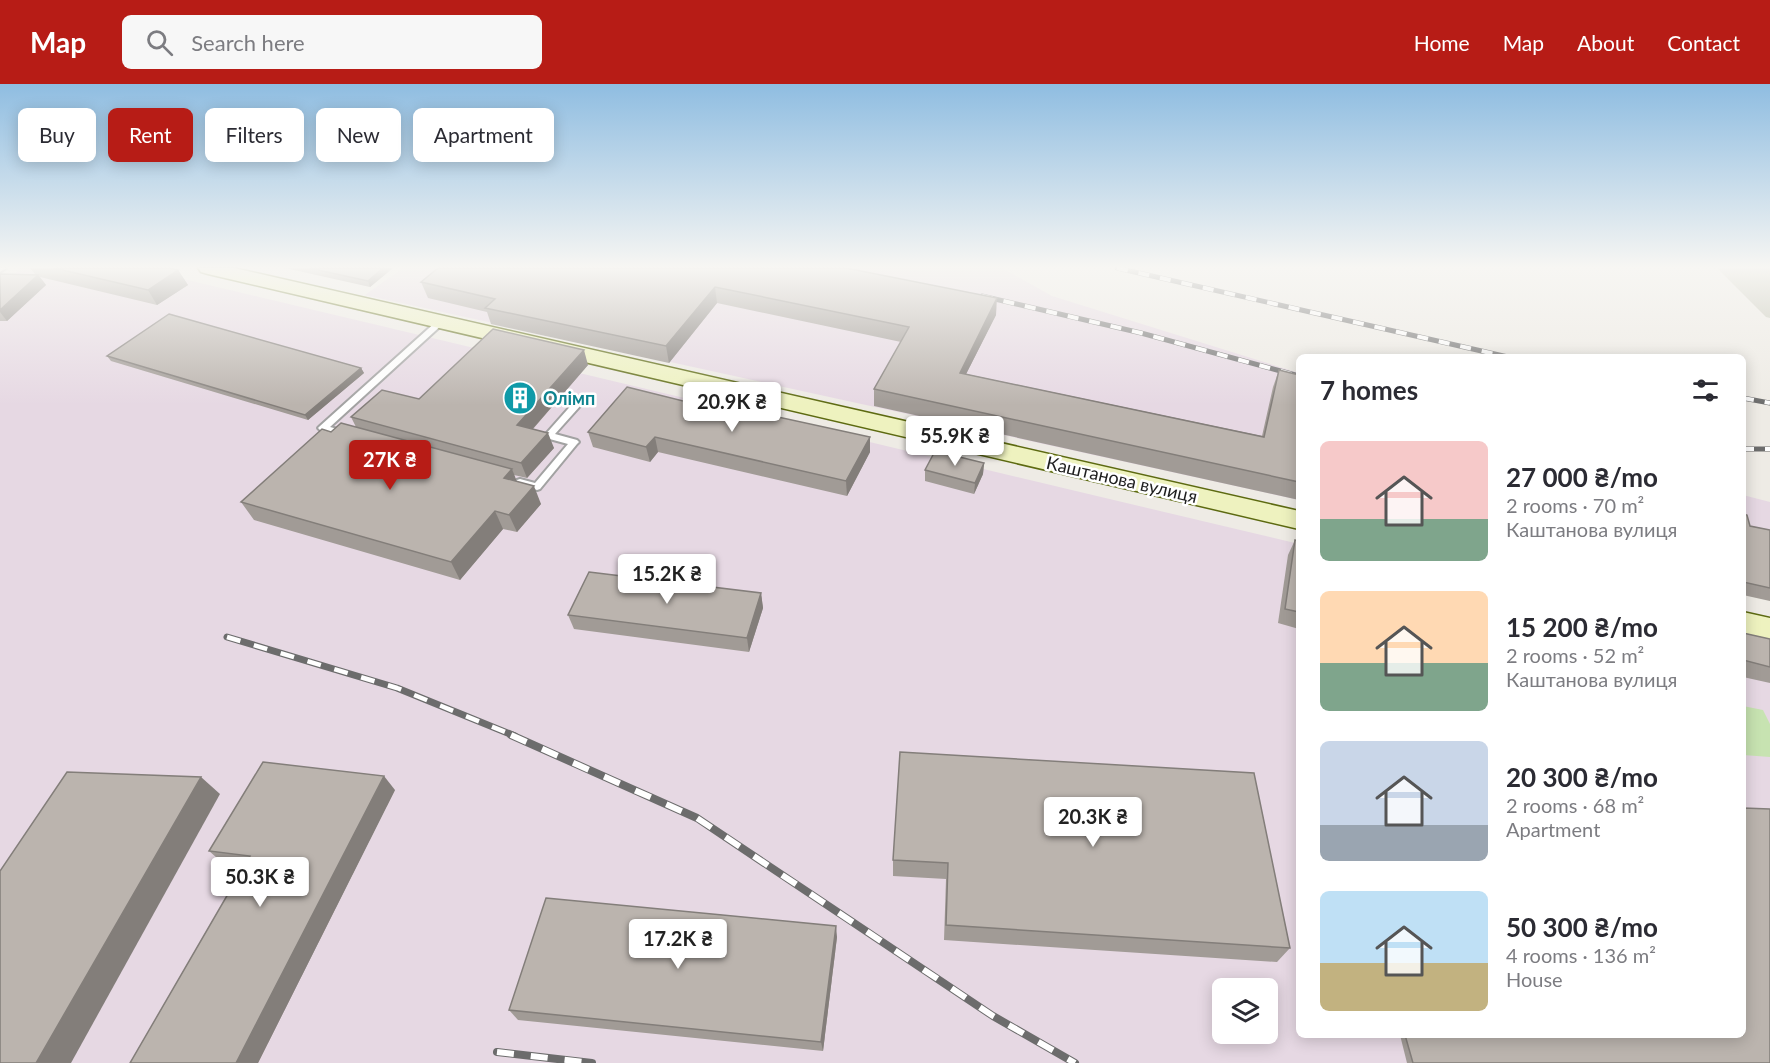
<!DOCTYPE html>
<html lang="en">
<head>
<meta charset="utf-8">
<style>
  body { margin:0; font-family:Lato,sans-serif; background:#f7f7f7; color:#2b2b33; height:100vh; display:flex; flex-direction:column; font-size:22px; white-space:nowrap }
  * { box-sizing:border-box; margin:0 }
  p { font-size:20px; color:#7c7c81 }
  .icon { flex:none; width:33px; height:33px; fill:none; stroke:currentColor; stroke-width:2; stroke-linecap:round; stroke-linejoin:round }
  .map { position:relative; flex:1; overflow:hidden }
  .panel { position:absolute; left:1296px; top:270px; width:450px; height:684px; display:flex; flex-direction:column; background:#fff; border-radius:9px; box-shadow:0 3px 15px #0003 }
  .panel>* { flex:none }
  .hud { position:absolute; left:18px; top:24px; width:570px; height:54px; display:flex; gap:12px }
  .fabs { position:absolute; left:1212px; top:894px; display:grid; gap:12px }
  .fabs a { display:grid; place-items:center; width:66px; height:66px; border-radius:9px; background:#fff; box-shadow:0 3px 15px #0003; font-size:30px }
  .price { position:absolute; translate:-50% -51px; padding:0 14px; border-radius:6px; background:#fff; color:#222; font-size:20px; line-height:39px; filter:drop-shadow(0 2px 3px #0008) }
  .price::after { content:''; position:absolute; left:50%; top:36px; width:18px; height:14px; margin-left:-9px; background:inherit; clip-path:polygon(0 0,100% 0,50% 100%) }
  .price.selected { background:#b71c16; color:#fff }
  ul { padding:0; list-style:none }
  li { display:flex; align-items:center; gap:18px; height:150px; padding:0 24px }
  li span { display:grid; place-items:center; flex:none; width:168px; height:120px; border-radius:9px; color:#555 }
  li>.icon { margin-inline-start:auto }
  span .icon { width:72px; height:72px; fill:#fffc; stroke-width:1 }
  li b { font-size:26px }
  h2 { display:flex; justify-content:space-between; align-items:center; height:72px; padding:0 24px; font-size:26px }
  .chip { padding:0 21px; border-radius:9px; background:#fff; box-shadow:0 3px 15px #0003; font-size:21px; line-height:54px }
  .chip.selected { background:#b71c16; color:#fff }
  header { display:flex; align-items:center; gap:36px; box-sizing:border-box; height:84px; padding:0 30px; background:#b71c16; color:#fff }
  header strong { font-size:28px }
  nav { display:flex; gap:33px; margin-inline-start:auto; font-size:21px }
  .search { width:420px; height:54px; background:#f7f7f7; display:flex; align-items:center; gap:15px; box-sizing:border-box; padding:0 21px; border-radius:9px; color:#7c7c81; font-size:22px }
  .map>svg:first-child { display:block }
</style>
</head>
<body>
<header>
<strong>Map</strong>
<div class="search"><svg class="icon" aria-label="search" viewBox="0 0 24 24"><circle cx="10" cy="10" r="6"/><path d="M15 15l6 6"/></svg>Search here</div>
<nav><a>Home</a><a>Map</a><a>About</a><a>Contact</a></nav>
</header>
<div class="map">
<svg width="1770" height="979" viewBox="0 0 1770 979">
  <rect width="100%" height="100%" fill="#eeebe5"/>
  <g fill="#e6d8e3" fill-rule="evenodd">
    <path d="M 21,184 L 137,184 L 1299,460 L 1299,951 L 1743,951 L 1743,566 L 1770,573 L 1770,979 L 0,979 L 0,202 ZM 1222,904 L 1268,904 L 1268,950 L 1222,950 Z"/>
    <polygon points="403,184 1002,184 1052,212 1299,289 1299,416 365,211"/>
    <polygon points="1743,411 1770,418 1770,512 1743,506"/>
  </g>
  <polygon fill="#c1c2b2" points="1717,184 1770,184 1770,234 1766,233"/>
  <polygon fill="#c7e3b1" points="1743,622 1763,626 1770,640 1770,673 1743,671"/>
  <g fill="none" stroke-linecap="round" stroke-linejoin="round">
    <g stroke="#a2a2a2" stroke-width="4">
      <g id="lane">
        <polygon points="0,184 6,184 0,188"/>
        <polygon points="438,236 444,236 445,238 330,343 349,348 351,350 349,352 346,353 320,346 318,344 320,342"/>
        <polygon points="578,316 581,317 581,321 555,350 577,356 579,358 577,360 540,405 537,406 517,400 515,398 517,396 520,395 535,399 568,360 546,354 544,352 575,317"/>
      </g>
    </g>
    <g stroke="#5d6a11" stroke-width="3">
      <g id="secondary">
        <polygon points="198,184 234,184 1299,427 1299,445 208,190 201,188"/>
        <polygon points="1743,528 1770,534 1770,556 1743,550"/>
      </g>
    </g>
    <use href="#lane" fill="#fff" fill-rule="evenodd"/>
    <use href="#secondary" fill="#eef2bf" fill-rule="evenodd"/>
    <g stroke="#6c6c6c" stroke-width="5">
      <g id="rail-far2">
        <polyline points="1117,184 1508,273"/>
        <polyline points="982,212 1141,249 1299,292"/>
        <polyline points="1743,314 1770,319"/>
        <polyline points="1743,365 1770,365"/>
      </g>
    </g>
    <g stroke="#6c6c6c" stroke-width="7">
      <polyline id="rail-far1" points="227,553 397,604 515,652"/>
    </g>
    <g stroke="#6c6c6c" stroke-width="8">
      <g id="rail">
        <polyline points="511,651 697,734 993,932 1075,979"/>
        <polyline points="497,968 592,979"/>
      </g>
    </g>
    <use href="#rail-far2" stroke="#fff" stroke-width="4" stroke-dasharray="11" stroke-linecap="butt"/>
    <use href="#rail-far1" stroke="#fff" stroke-width="4.5" stroke-dasharray="14" stroke-linecap="butt"/>
    <use href="#rail" stroke="#fff" stroke-width="6" stroke-dasharray="17" stroke-linecap="butt"/>
  </g>
  <g fill="#a19b96">
    <polygon points="30,184 170,184 178,186 188,201 157,221 40,193 46,201 7,237 0,237 0,190 35,190"/>
    <polygon points="285,184 393,184 370,203"/>
    <polygon points="846,184 996,231 966,290 1262,352 1273,303 1279,286 1299,291 1299,416 874,322 874,305 901,258 717,219 669,279 491,240 487,228 428,214 421,198"/>
    <polygon points="107,272 361,284 364,289 308,336 111,277"/>
    <polygon points="588,281 533,345 554,364 527,394 514,391 516,397 541,420 517,448 503,445 460,496 254,436 241,418 331,348 356,343 351,333 419,315"/>
    <polygon points="715,325 870,353 870,368 847,412 658,368 650,378 593,363 588,348"/>
    <polygon points="984,379 983,390 974,410 925,397 925,386"/>
    <polygon points="1743,430 1750,442 1770,446 1770,517 1743,511"/>
    <polygon points="1295,456 1299,457 1299,545 1278,539 1288,471"/>
    <polygon points="761,509 763,524 749,568 574,545 568,531"/>
    <polygon points="1743,549 1770,555 1770,599 1743,593"/>
    <polygon points="1254,689 1290,864 1277,878 944,856 946,795 893,792 893,776"/>
    <polygon points="395,706 258,979 130,979 244,782 224,780 209,767"/>
    <polygon points="837,853 823,967 518,936 509,926"/>
    <polygon points="1400,951 1743,951 1770,979 1407,979"/>
  </g>
  <g fill="#837e7a">
    <polygon points="383,184 393,184 370,203 368,197"/>
    <polygon points="178,186 188,201 157,221 148,206"/>
    <polygon points="38,191 46,201 7,237 0,228 0,226"/>
    <polygon points="715,203 717,219 669,279 666,262"/>
    <polygon points="997,214 996,231 958,306 960,289"/>
    <polygon points="584,266 588,281 523,356 517,341"/>
    <polygon points="361,284 364,289 308,336 305,331"/>
    <polygon points="548,349 554,364 527,394 521,379"/>
    <polygon points="655,353 658,368 650,378 646,363"/>
    <polygon points="870,353 870,368 847,412 846,397"/>
    <polygon points="984,379 983,390 974,410 975,399"/>
    <polygon points="512,385 519,403 504,394"/>
    <polygon points="534,402 541,420 517,448 509,431"/>
    <polygon points="495,427 503,445 460,496 451,478"/>
    <polygon points="761,509 763,524 749,568 747,554"/>
    <polygon points="384,692 395,706 258,979 236,979"/>
    <polygon points="201,693 220,710 71,979 36,979"/>
    <polygon points="836,842 837,853 823,967 821,958"/>
  </g>
  <g fill="#bbb4ae" stroke="#837e7a" stroke-width="1.5">
    <polygon points="54,184 170,184 178,186 148,206"/>
    <polygon points="309,184 383,184 368,197"/>
    <polygon points="438,184 846,184 997,214 960,289 1264,353 1279,286 1299,291 1299,398 874,305 909,243 715,203 666,262 485,224 495,215 421,198"/>
    <polygon points="0,190 38,191 0,226"/>
    <polygon points="169,230 361,284 305,331 107,272"/>
    <polygon points="493,245 584,266 517,341 548,349 521,379 351,333 382,306 419,315"/>
    <polygon points="627,303 715,325 718,320 870,353 846,397 655,353 646,363 588,348"/>
    <polygon points="341,339 512,385 504,394 534,402 509,431 495,427 451,478 241,418 322,345 331,348"/>
    <polygon points="935,367 984,379 975,399 925,386"/>
    <polygon points="1743,430 1747,431 1750,442 1770,446 1770,504 1743,498"/>
    <polygon points="1295,456 1299,457 1299,528 1285,525"/>
    <polygon points="589,488 761,509 747,554 568,531"/>
    <polygon points="1743,549 1770,555 1770,583 1743,576"/>
    <polygon points="900,668 1254,689 1290,864 946,841 948,779 893,776"/>
    <polygon points="263,678 384,692 236,979 130,979 250,772 209,767"/>
    <polygon points="67,688 201,693 36,979 0,979 0,787"/>
    <polygon points="1743,724 1770,725 1770,979 1413,979 1405,951 1743,951"/>
    <polygon points="546,814 836,842 821,958 509,926"/>
  </g>
  <linearGradient id="sky" x2="0" y2="1"><stop stop-color="#8fbde1"/><stop offset="0.57" stop-color="#f7f6f3"/><stop offset="1" stop-color="#f7f6f3" stop-opacity="0"/></linearGradient>
  <rect width="1770" height="321" fill="url(#sky)"/>
  <defs>
    <g id="building-disc" transform="scale(1.725)"><circle r="9.5" fill="#0f9aa8" stroke="#fff"/><path d="M-4-6H4V6H1V3H-1V6H-4ZM-2.5-4.3h1.7v1.8h-1.7ZM.8-4.3h1.7v1.8H.8ZM-2.5-1h1.7V.8h-1.7ZM.8-1h1.7V.8H.8Z" fill="#fff"/></g>
  </defs>
  <g fill-rule="evenodd">
    <use href="#building-disc" x="520" y="314"/>
  </g>
  <g text-anchor="middle" dominant-baseline="central" stroke-width="5" stroke-linejoin="round" paint-order="stroke">
    <g font-size="18" font-weight="bold" fill="#0d838f" stroke="#fff" text-anchor="start">
      <text x="543" y="314">Олімп</text>
    </g>
    <g font-size="18" fill="#1e1e1e" stroke="#fff">
      <text transform="translate(1122 395) rotate(13)">Каштанова вулиця</text>
    </g>
  </g>
</svg>
<div class="fabs">
<a><svg class="icon" aria-label="layers" viewBox="0 0 24 24"><path d="M12 4l9 5-9 5-9-5zM3 14l9 5 9-5"/></svg></a>
</div>
<b class="price" style="left:732px;top:349px">20.9K ₴</b>
<b class="price" style="left:955px;top:383px">55.9K ₴</b>
<b class="price selected" style="left:390px;top:407px">27K ₴</b>
<b class="price" style="left:667px;top:521px">15.2K ₴</b>
<b class="price" style="left:1093px;top:764px">20.3K ₴</b>
<b class="price" style="left:260px;top:824px">50.3K ₴</b>
<b class="price" style="left:678px;top:886px">17.2K ₴</b>
<div class="hud">
<a class="chip">Buy</a>
<a class="chip selected">Rent</a>
<a class="chip">Filters</a>
<a class="chip">New</a>
<a class="chip">Apartment</a>
</div>
<section class="panel">
<h2>7 homes<svg class="icon" aria-label="filters" viewBox="0 0 24 24"><path d="M4 7h16M4 17h16"/><circle cx="9" cy="7" r="2"/><circle cx="15" cy="17" r="2"/></svg></h2>
<ul>
<li><span style="background:linear-gradient(#f6c9c9 65%,#7fa58c 0)"><svg class="icon" aria-label="home" viewBox="0 0 24 24"><path d="M3 11l9-7 9 7M6 9v11h12V9"/></svg></span><div><b>27 000 ₴/mo</b><p>2 rooms · 70 m²</p><p>Каштанова вулиця</p></div></li>
<li><span style="background:linear-gradient(#ffd9b3 60%,#7fa58c 0)"><svg class="icon" aria-label="home" viewBox="0 0 24 24"><path d="M3 11l9-7 9 7M6 9v11h12V9"/></svg></span><div><b>15 200 ₴/mo</b><p>2 rooms · 52 m²</p><p>Каштанова вулиця</p></div></li>
<li><span style="background:linear-gradient(#c9d6e8 70%,#9aa5b1 0)"><svg class="icon" aria-label="home" viewBox="0 0 24 24"><path d="M3 11l9-7 9 7M6 9v11h12V9"/></svg></span><div><b>20 300 ₴/mo</b><p>2 rooms · 68 m²</p><p>Apartment</p></div></li>
<li><span style="background:linear-gradient(#bfe0f5 60%,#c2b280 0)"><svg class="icon" aria-label="home" viewBox="0 0 24 24"><path d="M3 11l9-7 9 7M6 9v11h12V9"/></svg></span><div><b>50 300 ₴/mo</b><p>4 rooms · 136 m²</p><p>House</p></div></li>
</ul>
</section>
</div>
</body>
</html>
